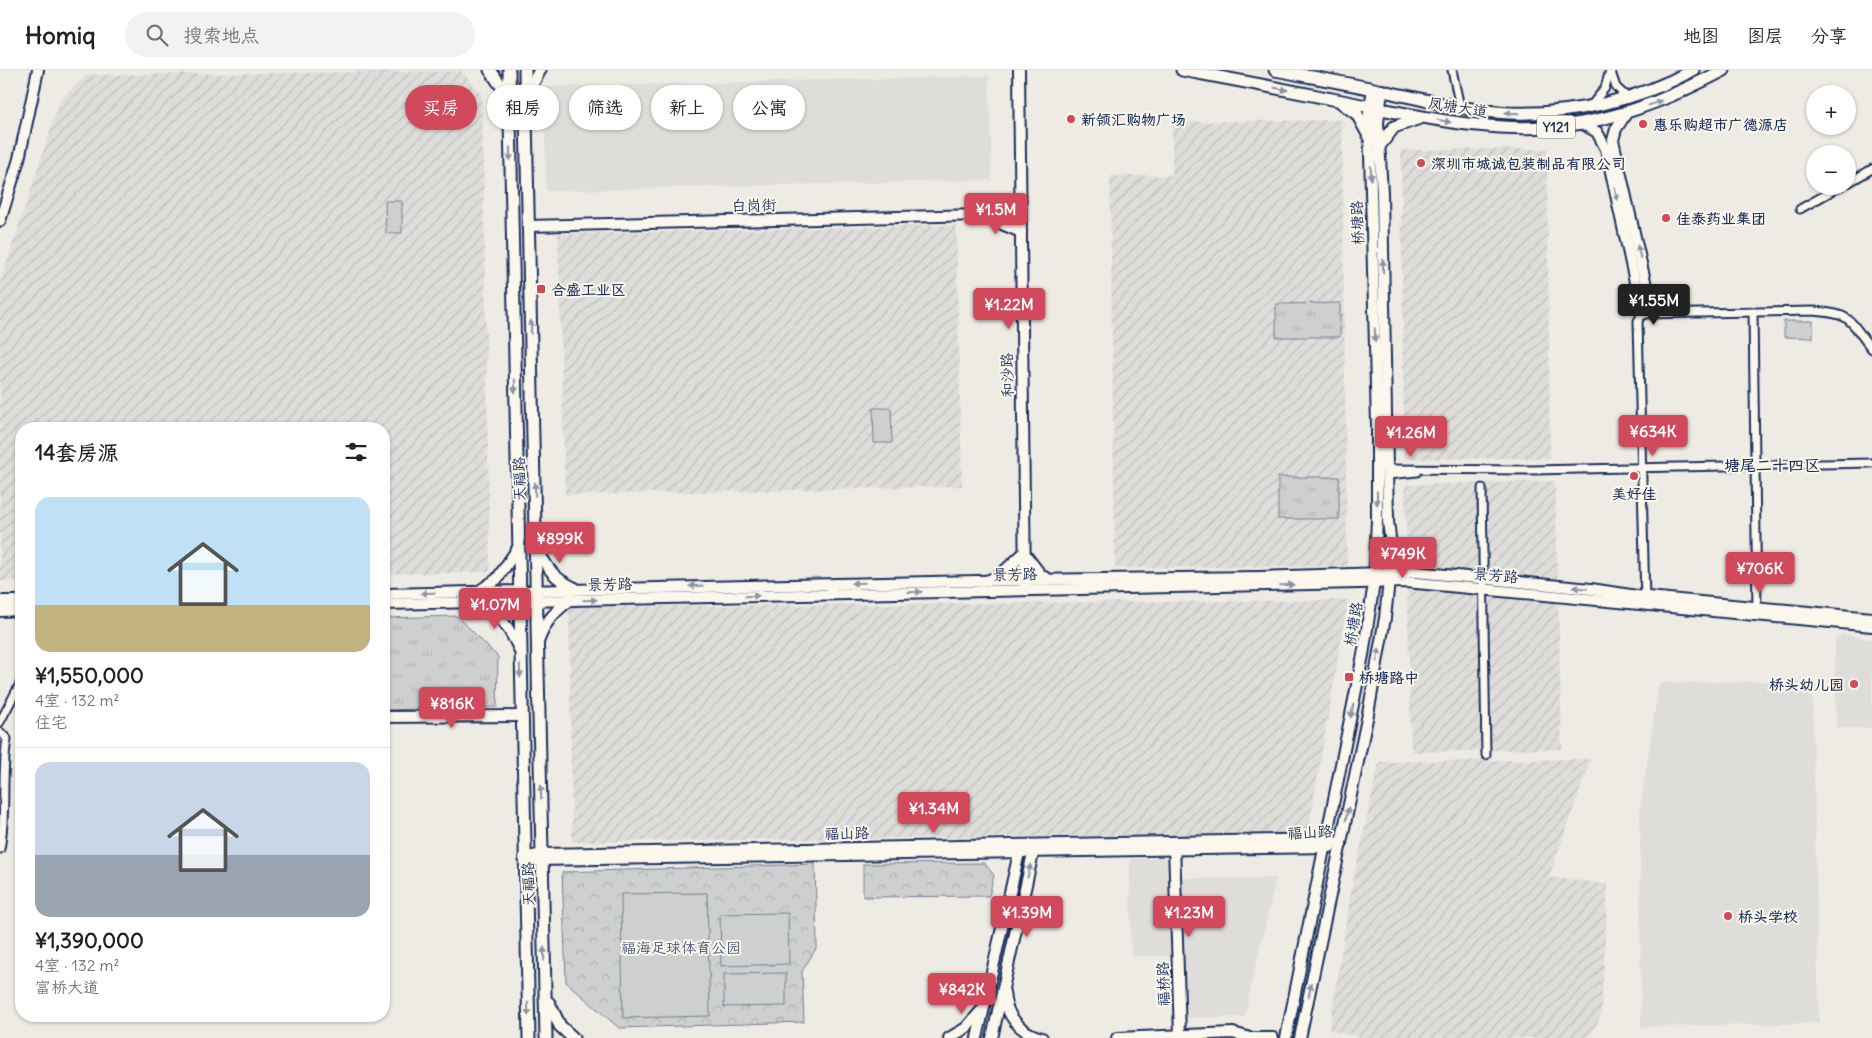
<!DOCTYPE html>
<html lang="zh">
<head>
<meta charset="utf-8">
<style>
  body { margin:0; font-family:Delius,"LXGW WenKai TC",sans-serif; background:#f2f2f2; color:#222; height:100vh; display:flex; flex-direction:column; font-size:19px; white-space:nowrap }
  * { box-sizing:border-box; margin:0 }
  p { font-size:16px; color:#767676 }
  .icon { flex:none; width:28px; height:28px; fill:none; stroke:currentColor; stroke-width:2; stroke-linecap:round; stroke-linejoin:round }
  .map { position:relative; flex:1; overflow:hidden }
  .drawer { position:absolute; left:15px; top:352px; width:375px; height:600px; display:flex; flex-direction:column; background:#fff; border-radius:20px; box-shadow:0 1px 4px #0004 }
  .drawer>* { flex:none }
  .hud { position:absolute; left:405px; top:15px; width:475px; height:45px; display:flex; gap:10px }
  .tools { position:absolute; left:1806px; top:15px; display:grid; gap:10px }
  .tools a { display:grid; place-items:center; width:50px; height:50px; border-radius:50%; background:#fff; box-shadow:0 1px 4px #0004; font-size:25px }
  .price { position:absolute; translate:-50% -42px; padding:0 11px; border-radius:5px; background:#d1495b; color:#fff; font-size:16px; line-height:32px; filter:drop-shadow(0 1px 2px #0008) }
  .price::after { content:''; position:absolute; left:50%; top:30px; width:15px; height:11px; margin-left:-8px; background:inherit; clip-path:polygon(0 0,100% 0,50% 100%) }
  .price.active { background:#222; color:#fff }
  ul { padding:0; list-style:none }
  li { display:grid; align-content:center; gap:10px; height:265px; padding:0 20px }
  li+li { border-top:1px solid #e0e0e0 }
  li span { display:grid; place-items:center; height:155px; border-radius:15px; color:#555 }
  li>.icon { margin-inline-start:auto }
  span .icon { width:90px; height:90px; fill:#fffc; stroke-width:1 }
  li b { font-size:21px }
  h2 { display:flex; justify-content:space-between; align-items:center; height:60px; padding:0 20px; font-size:21px }
  .chip { padding:0 18px; border-radius:22px; background:#fff; box-shadow:0 1px 4px #0004; font-size:18px; line-height:45px }
  .chip.active { background:#d1495b; color:#fff }
  header { display:flex; align-items:center; gap:30px; box-sizing:border-box; height:70px; padding:0 25px; background:#fff; border-bottom:1px solid #e0e0e0 }
  header strong { font-size:24px }
  nav { display:flex; gap:28px; margin-inline-start:auto; font-size:18px }
  .search { width:350px; height:45px; background:#f2f2f2; display:flex; align-items:center; gap:12px; box-sizing:border-box; padding:0 18px; border-radius:28px; color:#767676; font-size:19px }
  .map>svg:first-child { display:block }
</style>
</head>
<body>
<header>
<strong>Homiq</strong>
<div class="search"><svg class="icon" aria-label="search" viewBox="0 0 24 24"><circle cx="10" cy="10" r="6"/><path d="M15 15l6 6"/></svg>搜索地点</div>
<nav><a>地图</a><a>图层</a><a>分享</a></nav>
</header>
<div class="map">
<svg width="1872" height="968" viewBox="0 0 1872 968">
  <defs>
    <pattern id="industrial-furrows" width="10" height="10" patternUnits="userSpaceOnUse" patternTransform="scale(1.25)"><rect width="10" height="10" fill="#deddda"/><path d="M-1 1l2-2M0 10L10 0M9 11l2-2" fill="none" stroke="#bebebe"/></pattern>
    <pattern id="grass-tufts" width="24" height="20" patternUnits="userSpaceOnUse" patternTransform="scale(1.25)"><rect width="24" height="20" fill="#cecfcf"/><path d="M3 7l-1-3M5 7V3M7 7l1-3M15 17l-1-3M17 17v-4M19 17l1-3" fill="none" stroke="#b0b2b4"/></pattern>
    <pattern id="forest-crowns" width="20" height="18" patternUnits="userSpaceOnUse" patternTransform="scale(1.25)"><rect width="20" height="18" fill="#cecfcf"/><path d="M2 6a3 3 0 1 1 6 0M12 15a3 3 0 1 1 6 0" fill="none" stroke="#b0b2b4"/></pattern>
  </defs>
  <rect width="100%" height="100%" fill="#eeebe4"/>
  <filter id="ink" filterUnits="userSpaceOnUse"><feTurbulence type="fractalNoise" baseFrequency=".02" numOctaves="2"/><feDisplacementMap in="SourceGraphic" scale="10" xChannelSelector="R" yChannelSelector="G"/><feConvolveMatrix kernelMatrix="1 2 1 2 8 2 1 2 1" color-interpolation-filters="sRGB"/></filter>
  <g filter="url(#ink)">
    <g fill="#deddda">
      <polygon points="989,6 992,110 546,121 544,17"/>
      <polygon points="1842,564 1872,570 1872,658 1836,658 1835,569"/>
      <polygon points="1812,611 1819,953 1641,957 1640,740 1659,613"/>
      <polygon points="1170,788 1171,886 1131,886 1130,789"/>
      <polygon points="1180,808 1276,808 1244,947 1184,948"/>
    </g>
    <g fill="url(#industrial-furrows)">
      <polygon points="461,1 482,25 490,502 384,504 384,359 21,359 21,510 0,511 0,213 60,30 87,5"/>
      <polygon points="1342,50 1347,496 1115,498 1110,106 1172,105 1172,52"/>
      <polygon points="1547,79 1550,388 1404,389 1401,80"/>
      <polygon points="956,155 962,416 565,425 558,164"/>
      <polygon points="1555,411 1562,679 1411,682 1405,415"/>
      <polygon points="1348,530 1308,763 572,772 569,537"/>
      <polygon points="1591,689 1549,807 1608,814 1601,947 1588,968 1364,968 1329,960 1352,817 1379,692"/>
    </g>
    <g fill="url(#grass-tufts)" stroke="#747f96">
      <polygon points="1340,233 1340,267 1276,267 1276,234"/>
      <rect x="1278" y="407" width="61" height="42"/>
      <polygon points="457,546 498,587 497,637 384,640 384,548"/>
    </g>
    <g fill="url(#forest-crowns)" stroke="#747f96">
      <polygon points="984,793 994,805 989,826 863,827 863,794"/>
      <polygon points="815,794 817,877 802,901 804,952 619,958 566,912 562,802"/>
    </g>
    <g fill="#cecfcf" stroke="#747f96">
      <polygon points="385,131 402,131 402,163 386,163"/>
      <polygon points="1784,251 1813,251 1813,268 1784,267"/>
      <polygon points="873,338 891,338 892,373 874,373"/>
      <polygon points="707,823 710,946 623,948 621,824"/>
      <polygon points="788,843 789,894 721,896 720,844"/>
      <polygon points="786,903 786,936 724,937 724,904"/>
    </g>
    <g fill="none" stroke-linecap="round" stroke-linejoin="round">
      <g stroke="#1b2f5e" stroke-width="11">
        <g id="street">
          <polyline points="1452,0 1460,37"/>
          <polyline points="1611,2 1616,17 1627,27"/>
          <polyline points="1591,36 1605,18 1610,0"/>
          <polyline points="1848,113 1872,99"/>
          <polyline points="1800,139 1841,116"/>
          <polyline points="1753,242 1757,542"/>
          <polyline points="1642,244 1638,251 1645,531"/>
          <path d="M 1642,244 L 1813,241 C 1855,244 1848,250 1872,279"/>
          <polyline points="1388,399 1532,400 1872,393"/>
          <polyline points="1388,405 1417,402"/>
          <polyline points="1482,418 1486,685"/>
          <polyline points="0,652 21,612"/>
          <path d="M 0,662 L 7,669 C 1,706 7,743 0,779"/>
        </g>
      </g>
      <g stroke="#1b2f5e" stroke-width="14">
        <g id="secondary">
          <polyline points="1019,0 1025,516"/>
          <polyline points="1627,42 1616,59 1613,70 1650,233 1642,244"/>
          <polyline points="1581,53 1597,62 1606,79 1642,244"/>
          <polyline points="980,145 1021,162"/>
          <polyline points="0,151 19,89 38,0"/>
          <polyline points="528,156 980,145 1020,130"/>
          <path d="M 536,477 C 548,498 552,508 575,518"/>
          <polyline points="989,510 1000,505 1024,483 1041,505 1049,510"/>
          <polyline points="479,521 497,509 518,478"/>
          <polyline points="384,524 1024,510 1260,507 1415,502 1591,519 1637,526 1872,548"/>
          <polyline points="0,531 21,531"/>
          <path d="M 480,532 C 501,545 510,559 520,581"/>
          <polyline points="384,534 1406,512 1872,556"/>
          <polyline points="0,541 21,540"/>
          <path d="M 538,572 C 546,551 552,544 570,530"/>
          <polyline points="384,647 521,646"/>
          <polyline points="1174,774 1180,966"/>
          <polyline points="524,788 543,784 1327,769 1341,775"/>
          <polyline points="535,790 1330,777"/>
          <path d="M 1004,922 C 1005,945 1020,963 1042,968"/>
          <polyline points="949,968 966,958 981,941"/>
          <polyline points="977,968 1019,783 1027,775 1033,783 992,968"/>
          <polyline points="1117,968 1233,963 1247,967"/>
          <polyline points="1246,968 1273,968"/>
          <polyline points="1286,968 1363,585 1374,513 1377,450 1377,355 1369,43 1373,19"/>
          <polyline points="1300,968 1368,644 1385,548 1392,483 1388,451 1382,123 1378,53 1382,20"/>
        </g>
      </g>
      <g stroke="#1b2f5e" stroke-width="15">
        <g id="primary">
          <polyline points="490,0 509,27"/>
          <polyline points="509,0 529,968"/>
          <polyline points="525,0 546,968"/>
          <path d="M 1182,0 C 1235,10 1289,20 1342,31 C 1422,47 1501,67 1582,53 C 1633,44 1678,24 1724,0"/>
          <path d="M 1275,0 C 1311,7 1347,13 1383,21 C 1425,30 1467,41 1510,43 C 1573,45 1639,30 1693,0"/>
          <polyline points="527,24 540,0"/>
          <polyline points="1342,33 1357,44 1370,68"/>
          <polyline points="1380,75 1394,57 1420,48"/>
          <polyline points="549,933 560,956 573,968"/>
        </g>
      </g>
      <use href="#street" stroke="#fbf7ec" stroke-width="7"/>
      <use href="#secondary" stroke="#fbf7ec" stroke-width="10"/>
      <use href="#primary" stroke="#fbf7ec" stroke-width="11"/>
    </g>
    <defs><path id="oneway-solid" d="M-6-.8H1V-3.2L6.5 0L1 3.2V.8H-6Z" transform="scale(1.25)"/></defs>
    <g fill="#8b93a5">
      <use href="#oneway-solid" transform="translate(1281 19) rotate(11)"/>
      <use href="#oneway-solid" transform="translate(1655 33) rotate(-20)"/>
      <use href="#oneway-solid" transform="translate(1512 43) rotate(-179)"/>
      <use href="#oneway-solid" transform="translate(1444 51) rotate(12)"/>
      <use href="#oneway-solid" transform="translate(510 84) rotate(89)"/>
      <use href="#oneway-solid" transform="translate(1371 103) rotate(88)"/>
      <use href="#oneway-solid" transform="translate(1616 124) rotate(78)"/>
      <use href="#oneway-solid" transform="translate(1639 182) rotate(-103)"/>
      <use href="#oneway-solid" transform="translate(1383 196) rotate(-91)"/>
      <use href="#oneway-solid" transform="translate(531 257) rotate(-91)"/>
      <use href="#oneway-solid" transform="translate(1375 265) rotate(88)"/>
      <use href="#oneway-solid" transform="translate(515 316) rotate(89)"/>
      <use href="#oneway-solid" transform="translate(535 419) rotate(-91)"/>
      <use href="#oneway-solid" transform="translate(1377 428) rotate(90)"/>
      <use href="#oneway-solid" transform="translate(858 513) rotate(179)"/>
      <use href="#oneway-solid" transform="translate(1287 515) rotate(-1)"/>
      <use href="#oneway-solid" transform="translate(696 516) rotate(178)"/>
      <use href="#oneway-solid" transform="translate(1580 518) rotate(-174)"/>
      <use href="#oneway-solid" transform="translate(915 522) rotate(-1)"/>
      <use href="#oneway-solid" transform="translate(428 523) rotate(179)"/>
      <use href="#oneway-solid" transform="translate(752 526) rotate(-1)"/>
      <use href="#oneway-solid" transform="translate(590 530) rotate(-1)"/>
      <use href="#oneway-solid" transform="translate(1378 585) rotate(-80)"/>
      <use href="#oneway-solid" transform="translate(520 601) rotate(89)"/>
      <use href="#oneway-solid" transform="translate(1352 641) rotate(101)"/>
      <use href="#oneway-solid" transform="translate(541 722) rotate(-91)"/>
      <use href="#oneway-solid" transform="translate(1347 744) rotate(-78)"/>
      <use href="#oneway-solid" transform="translate(1029 801) rotate(-77)"/>
      <use href="#oneway-solid" transform="translate(544 884) rotate(-91)"/>
      <use href="#oneway-solid" transform="translate(1310 920) rotate(-79)"/>
      <use href="#oneway-solid" transform="translate(528 939) rotate(88)"/>
    </g>
  </g>
  <g fill="#d1495b" stroke="#fbf7ec" stroke-width="2">
    <circle cx="1071" cy="49" r="5"/>
    <circle cx="1643" cy="54" r="5"/>
    <circle cx="1421" cy="93" r="5"/>
    <circle cx="1666" cy="148" r="5"/>
    <rect x="536" y="214" width="10" height="10" rx="2.5"/>
    <circle cx="1634" cy="406" r="5"/>
    <rect x="1344" y="602" width="10" height="10" rx="2.5"/>
    <circle cx="1854" cy="614" r="5"/>
    <circle cx="1728" cy="846" r="5"/>
  </g>
  <g text-anchor="middle" dominant-baseline="central" stroke-width="4" stroke-linejoin="round" paint-order="stroke">
    <rect fill="#fbf7ec" stroke="#5e6b89" stroke-width="1" x="1537" y="45.5" width="38" height="23" rx="4"/>
    <g font-size="14" font-weight="bold" fill="#1b2f5e">
      <text x="1556" y="57">Y121</text>
    </g>
    <g font-size="15" fill="#1b2f5e" stroke="#fbf7ec">
      <text transform="translate(1458 37) rotate(9)">凤塘大道</text>
      <text transform="translate(754 135) rotate(-1)">白岗街</text>
      <text transform="translate(1357 153) rotate(-92)">桥塘路</text>
      <text transform="translate(1007 305) rotate(-91)">和沙路</text>
      <text transform="translate(519 409) rotate(-91)">天福路</text>
      <text transform="translate(1015 504) rotate(-1)">景芳路</text>
      <text transform="translate(1496 505) rotate(5)">景芳路</text>
      <text transform="translate(610 514) rotate(-1)">景芳路</text>
      <text transform="translate(1353 554) rotate(-80)">桥塘路</text>
      <text transform="translate(1310 762) rotate(-3)">福山路</text>
      <text transform="translate(847 763) rotate(-1)">福山路</text>
      <text transform="translate(528 814) rotate(-91)">天福路</text>
      <text transform="translate(1163 914) rotate(-92)">福桥路</text>
    </g>
    <g font-size="15" font-weight="bold" fill="#1b2f5e" stroke="#fbf7ec" text-anchor="start">
      <text x="1081" y="49">新领汇购物广场</text>
      <text x="1653" y="54">惠乐购超市广德源店</text>
      <text x="1431" y="93">深圳市城诚包装制品有限公司</text>
      <text x="1676" y="148">佳泰药业集团</text>
      <text x="551" y="219">合盛工业区</text>
      <text x="1634" y="423" text-anchor="middle">美好佳</text>
      <text x="1359" y="607">桥塘路中</text>
      <text x="1844" y="614" text-anchor="end">桥头幼儿园</text>
      <text x="1738" y="846">桥头学校</text>
    </g>
    <g font-size="15" fill="#48577a" stroke="#fbf7ec">
      <text x="681" y="877">福海足球体育公园</text>
    </g>
    <g font-size="16" font-weight="bold" fill="#1b2f5e" stroke="#fbf7ec">
      <text x="1772" y="395">塘尾二十四区</text>
    </g>
  </g>
</svg>
<div class="tools">
<a>+</a>
<a>−</a>
</div>
<b class="price" style="left:996px;top:165px">¥1.5M</b>
<b class="price active" style="left:1654px;top:256px">¥1.55M</b>
<b class="price" style="left:1009px;top:260px">¥1.22M</b>
<b class="price" style="left:1653px;top:387px">¥634K</b>
<b class="price" style="left:1411px;top:388px">¥1.26M</b>
<b class="price" style="left:560px;top:494px">¥899K</b>
<b class="price" style="left:1403px;top:509px">¥749K</b>
<b class="price" style="left:1760px;top:524px">¥706K</b>
<b class="price" style="left:495px;top:560px">¥1.07M</b>
<b class="price" style="left:452px;top:659px">¥816K</b>
<b class="price" style="left:934px;top:764px">¥1.34M</b>
<b class="price" style="left:1027px;top:868px">¥1.39M</b>
<b class="price" style="left:1189px;top:868px">¥1.23M</b>
<b class="price" style="left:962px;top:945px">¥842K</b>
<div class="hud">
<a class="chip active">买房</a>
<a class="chip">租房</a>
<a class="chip">筛选</a>
<a class="chip">新上</a>
<a class="chip">公寓</a>
</div>
<section class="drawer">
<h2>14套房源<svg class="icon" aria-label="filters" viewBox="0 0 24 24"><path d="M4 7h16M4 17h16"/><circle cx="9" cy="7" r="2"/><circle cx="15" cy="17" r="2"/></svg></h2>
<ul>
<li><span style="background:linear-gradient(#bfe0f5 70%,#c2b280 0)"><svg class="icon" aria-label="home" viewBox="0 0 24 24"><path d="M3 11l9-7 9 7M6 9v11h12V9"/></svg></span><div><b>¥1,550,000</b><p>4室 · 132 m²</p><p>住宅</p></div></li>
<li><span style="background:linear-gradient(#c9d6e8 60%,#9aa5b1 0)"><svg class="icon" aria-label="home" viewBox="0 0 24 24"><path d="M3 11l9-7 9 7M6 9v11h12V9"/></svg></span><div><b>¥1,390,000</b><p>4室 · 132 m²</p><p>富桥大道</p></div></li>
</ul>
</section>
</div>
</body>
</html>
